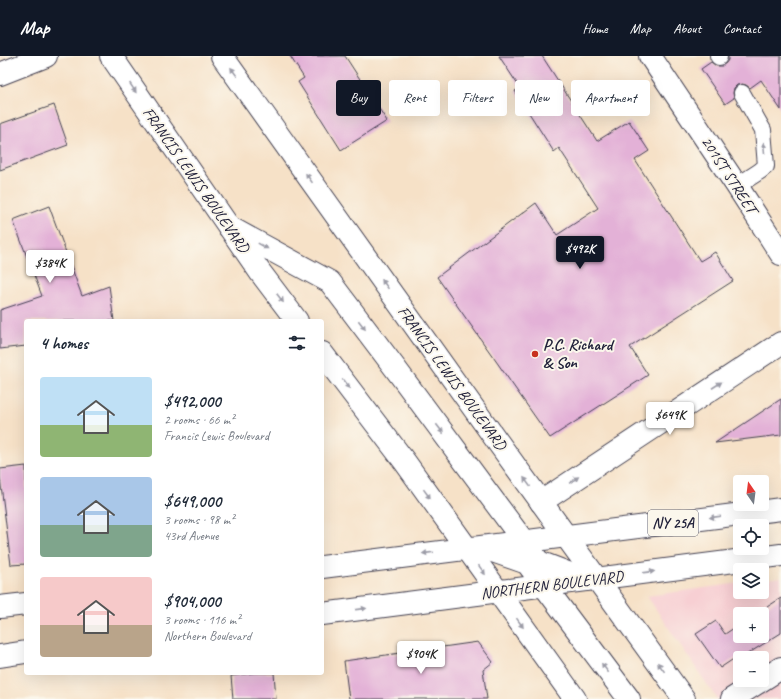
<!DOCTYPE html>
<html lang="en">
<head>
<meta charset="utf-8">
<style>
  body { margin:0; font-family:Caveat,sans-serif; background:#f2f2f3; color:#1f2937; height:100vh; display:flex; flex-direction:column; font-size:15px; white-space:nowrap }
  * { box-sizing:border-box; margin:0 }
  p { font-size:13px; color:#747a83 }
  .icon { flex:none; width:22px; height:22px; fill:none; stroke:currentColor; stroke-width:2; stroke-linecap:round; stroke-linejoin:round }
  .map { position:relative; flex:1; overflow:hidden }
  .details { position:absolute; left:24px; top:263px; width:300px; height:356px; display:flex; flex-direction:column; background:#fff; border-radius:4px; box-shadow:0 4px 16px #0002 }
  .details>* { flex:none }
  .hud { position:absolute; left:336px; top:24px; width:380px; height:36px; display:flex; gap:8px }
  .needle { width:26px; rotate:346deg }
  .tools { position:absolute; left:733px; top:419px; display:grid; gap:8px }
  .tools a { display:grid; place-items:center; width:36px; height:36px; border-radius:4px; background:#fff; box-shadow:0 4px 16px #0002; font-size:20px }
  .price { position:absolute; translate:-50% -34px; padding:0 9px; border-radius:4px; background:#fff; color:#222; font-size:13px; line-height:26px; filter:drop-shadow(0 1px 2px #0008) }
  .price::after { content:''; position:absolute; left:50%; top:24px; width:12px; height:9px; margin-left:-6px; background:inherit; clip-path:polygon(0 0,100% 0,50% 100%) }
  .price.active { background:#111827; color:#fff }
  ul { padding:0; list-style:none }
  li { display:flex; align-items:center; gap:12px; height:100px; padding:0 16px }
  li span { display:grid; place-items:center; flex:none; width:112px; height:80px; border-radius:4px; color:#555 }
  li>.icon { margin-inline-start:auto }
  span .icon { width:48px; height:48px; fill:#fffc; stroke-width:1 }
  li b { font-size:17px }
  h2 { display:flex; justify-content:space-between; align-items:center; height:48px; padding:0 16px; font-size:17px }
  .chip { padding:0 14px; border-radius:4px; background:#fff; box-shadow:0 4px 16px #0002; font-size:14px; line-height:36px }
  .chip.active { background:#111827; color:#fff }
  header { display:flex; align-items:center; gap:24px; box-sizing:border-box; height:56px; padding:0 20px; background:#111827; color:#fff }
  header strong { font-size:19px }
  nav { display:flex; gap:22px; margin-inline-start:auto; font-size:14px }
  .map>svg:first-child { display:block }
</style>
</head>
<body>
<header>
<strong>Map</strong>
<nav><a>Home</a><a>Map</a><a>About</a><a>Contact</a></nav>
</header>
<div class="map">
<svg width="781" height="643" viewBox="0 0 781 643">
  <rect width="100%" height="100%" fill="#fbf7ec"/>
  <filter id="ink" filterUnits="userSpaceOnUse"><feTurbulence type="fractalNoise" baseFrequency=".025" numOctaves="2"/><feDisplacementMap in="SourceGraphic" scale="8" xChannelSelector="R" yChannelSelector="G"/><feConvolveMatrix kernelMatrix="1 2 1 2 8 2 1 2 1" color-interpolation-filters="sRGB"/></filter>
  <filter id="wash" filterUnits="userSpaceOnUse"><feTurbulence type="fractalNoise" baseFrequency=".012" numOctaves="4" result="noise"/><feDisplacementMap in="SourceGraphic" scale="16" xChannelSelector="R" yChannelSelector="G"/><feGaussianBlur stdDeviation="0.9" result="paint"/><feColorMatrix in="noise" values="0 0 0 0 0 0 0 0 0 0 0 0 0 0 0 0 0 1.4 0 .05"/><feComposite in="paint" operator="in"/></filter>
  <g filter="url(#wash)">
    <rect width="100%" height="100%" fill="#f6e1c7"/>
    <path fill="#f7cfd3" fill-rule="evenodd" d="M 781,521 L 781,643 L 717,643 L 647,540 L 740,527 L 740,536 L 762,536 L 762,524 ZM 740,558 L 762,558 L 762,580 L 740,580 ZM 740,602 L 762,602 L 762,624 L 740,624 Z"/>
    <g id="blocks">
      <g fill="#e3b1d7">
        <polygon points="290,0 345,0 387,65 341,94 298,26 304,22"/>
        <polygon points="499,0 542,0 597,85 629,65 649,95 635,104 700,205 715,196 733,225 630,291 648,319 550,382 437,221 536,147 557,179 598,152 559,92 554,96 515,35 520,32"/>
        <polygon points="728,0 781,0 781,54 761,24 750,32 746,29 742,28 737,29 734,32 733,37 734,42 725,48 701,13 711,6 716,10 722,10 726,7 728,4"/>
        <polygon points="54,49 68,89 0,114 0,68"/>
        <polygon points="49,150 82,240 109,230 114,265 26,265 26,290 0,293 0,254 42,240 13,164"/>
        <polygon points="781,343 781,379 715,387"/>
        <polygon points="26,410 26,508 11,509 0,421 0,413"/>
        <polygon points="781,542 781,577 741,602 740,602 737,605 735,602 720,612 696,578 716,565 725,578 740,568 740,580 762,580 762,558 756,558"/>
        <polygon points="478,586 493,606 483,614 487,643 349,643 344,605"/>
        <polygon points="254,617 274,617 276,643 233,643 231,620"/>
      </g>
    </g>
  </g>
  <g filter="url(#ink)">
    <use href="#blocks" fill-opacity="0" stroke="#423f50" stroke-width="1"/>
    <g fill="none" stroke-linecap="round" stroke-linejoin="round">
      <g stroke="#423f50" stroke-width="18">
        <g id="lane">
          <polyline points="718,0 719,1"/>
          <polyline points="737,130 760,115 766,110 763,74 742,37"/>
        </g>
      </g>
      <g stroke="#423f50" stroke-width="24">
        <g id="street">
          <polyline points="650,0 737,130 781,198"/>
          <polyline points="0,18 46,0"/>
          <polyline points="541,446 781,287"/>
          <polyline points="732,643 781,612"/>
        </g>
      </g>
      <g stroke="#423f50" stroke-width="24">
        <g id="primary">
          <polyline points="111,0 229,171 260,216 297,265"/>
          <polyline points="222,0 497,385 684,643"/>
          <polyline points="229,171 330,226 395,312 539,506 586,524"/>
          <polyline points="322,297 405,406 575,643"/>
          <polyline points="484,492 527,507 629,643"/>
          <polyline points="322,511 781,453"/>
          <polyline points="0,551 26,548"/>
          <polyline points="322,558 781,499"/>
          <polyline points="0,600 26,596"/>
        </g>
      </g>
      <use href="#lane" stroke="#fff" stroke-width="16"/>
      <use href="#street" stroke="#fff" stroke-width="22"/>
      <use href="#primary" stroke="#fff" stroke-width="22"/>
    </g>
    <defs><path id="oneway-solid" d="M-6-.8H1V-3.2L6.5 0L1 3.2V.8H-6Z"/></defs>
    <g fill="#9c9ca7">
      <use href="#oneway-solid" transform="translate(234 16) rotate(-126)"/>
      <use href="#oneway-solid" transform="translate(133 32) rotate(56)"/>
      <use href="#oneway-solid" transform="translate(764 92) rotate(-95)"/>
      <use href="#oneway-solid" transform="translate(309 122) rotate(-125)"/>
      <use href="#oneway-solid" transform="translate(263 190) rotate(29)"/>
      <use href="#oneway-solid" transform="translate(385 228) rotate(-125)"/>
      <use href="#oneway-solid" transform="translate(280 242) rotate(53)"/>
      <use href="#oneway-solid" transform="translate(362 269) rotate(53)"/>
      <use href="#oneway-solid" transform="translate(346 328) rotate(53)"/>
      <use href="#oneway-solid" transform="translate(717 329) rotate(-33)"/>
      <use href="#oneway-solid" transform="translate(440 373) rotate(53)"/>
      <use href="#oneway-solid" transform="translate(574 424) rotate(-34)"/>
      <use href="#oneway-solid" transform="translate(527 426) rotate(-126)"/>
      <use href="#oneway-solid" transform="translate(427 438) rotate(54)"/>
      <use href="#oneway-solid" transform="translate(715 461) rotate(173)"/>
      <use href="#oneway-solid" transform="translate(428 497) rotate(173)"/>
      <use href="#oneway-solid" transform="translate(482 514) rotate(54)"/>
      <use href="#oneway-solid" transform="translate(649 516) rotate(-7)"/>
      <use href="#oneway-solid" transform="translate(361 553) rotate(-7)"/>
      <use href="#oneway-solid" transform="translate(520 567) rotate(54)"/>
      <use href="#oneway-solid" transform="translate(661 611) rotate(-126)"/>
      <use href="#oneway-solid" transform="translate(605 612) rotate(-127)"/>
    </g>
  </g>
  <circle fill="#c8321e" stroke="#fbf7ec" stroke-width="1.5" cx="535" cy="298" r="4"/>
  <g text-anchor="middle" dominant-baseline="central" stroke-width="4" stroke-linejoin="round" paint-order="stroke">
    <rect fill="#fbf7ec" stroke="#636270" stroke-width="1" x="648" y="454" width="50" height="26" rx="3"/>
    <g font-size="15" font-weight="bold" fill="#22223b">
      <text x="673" y="467">NY 25A</text>
    </g>
    <g font-size="16" fill="#22223b" stroke="#fbf7ec">
      <text transform="translate(729 119) rotate(57)">201ST STREET</text>
      <text transform="translate(196 124) rotate(55)">FRANCIS LEWIS BOULEVARD</text>
      <text transform="translate(452 322) rotate(54)">FRANCIS LEWIS BOULEVARD</text>
      <text transform="translate(552 529) rotate(-7)">NORTHERN BOULEVARD</text>
    </g>
    <g font-size="16" font-weight="bold" fill="#22223b" stroke="#fbf7ec" text-anchor="start">
      <text x="543" y="289">P.C. Richard<tspan x="543" dy="18">&amp; Son</tspan></text>
    </g>
  </g>
</svg>
<div class="tools">
<a><svg class="needle" viewBox="-14 -14 28 28"><path d="M0-13l5 13h-10z" fill="#e53935"/><path d="M0 13l5-13h-10z" fill="#747a83"/></svg></a>
<a><svg class="icon" aria-label="locate" viewBox="0 0 24 24"><circle cx="12" cy="12" r="6"/><path d="M12 2v4M12 18v4M2 12h4M18 12h4"/></svg></a>
<a><svg class="icon" aria-label="layers" viewBox="0 0 24 24"><path d="M12 4l9 5-9 5-9-5zM3 14l9 5 9-5"/></svg></a>
<a>+</a>
<a>−</a>
</div>
<b class="price active" style="left:580px;top:214px">$492K</b>
<b class="price" style="left:50px;top:228px">$384K</b>
<b class="price" style="left:670px;top:380px">$649K</b>
<b class="price" style="left:421px;top:619px">$904K</b>
<div class="hud">
<a class="chip active">Buy</a>
<a class="chip">Rent</a>
<a class="chip">Filters</a>
<a class="chip">New</a>
<a class="chip">Apartment</a>
</div>
<section class="details">
<h2>4 homes<svg class="icon" aria-label="filters" viewBox="0 0 24 24"><path d="M4 7h16M4 17h16"/><circle cx="9" cy="7" r="2"/><circle cx="15" cy="17" r="2"/></svg></h2>
<ul>
<li><span style="background:linear-gradient(#bfe0f5 60%,#8fb573 0)"><svg class="icon" aria-label="home" viewBox="0 0 24 24"><path d="M3 11l9-7 9 7M6 9v11h12V9"/></svg></span><div><b>$492,000</b><p>2 rooms · 66 m²</p><p>Francis Lewis Boulevard</p></div></li>
<li><span style="background:linear-gradient(#a9c7e8 60%,#7fa58c 0)"><svg class="icon" aria-label="home" viewBox="0 0 24 24"><path d="M3 11l9-7 9 7M6 9v11h12V9"/></svg></span><div><b>$649,000</b><p>3 rooms · 98 m²</p><p>43rd Avenue</p></div></li>
<li><span style="background:linear-gradient(#f6c9c9 60%,#b9a48a 0)"><svg class="icon" aria-label="home" viewBox="0 0 24 24"><path d="M3 11l9-7 9 7M6 9v11h12V9"/></svg></span><div><b>$904,000</b><p>3 rooms · 116 m²</p><p>Northern Boulevard</p></div></li>
</ul>
</section>
</div>
</body>
</html>
